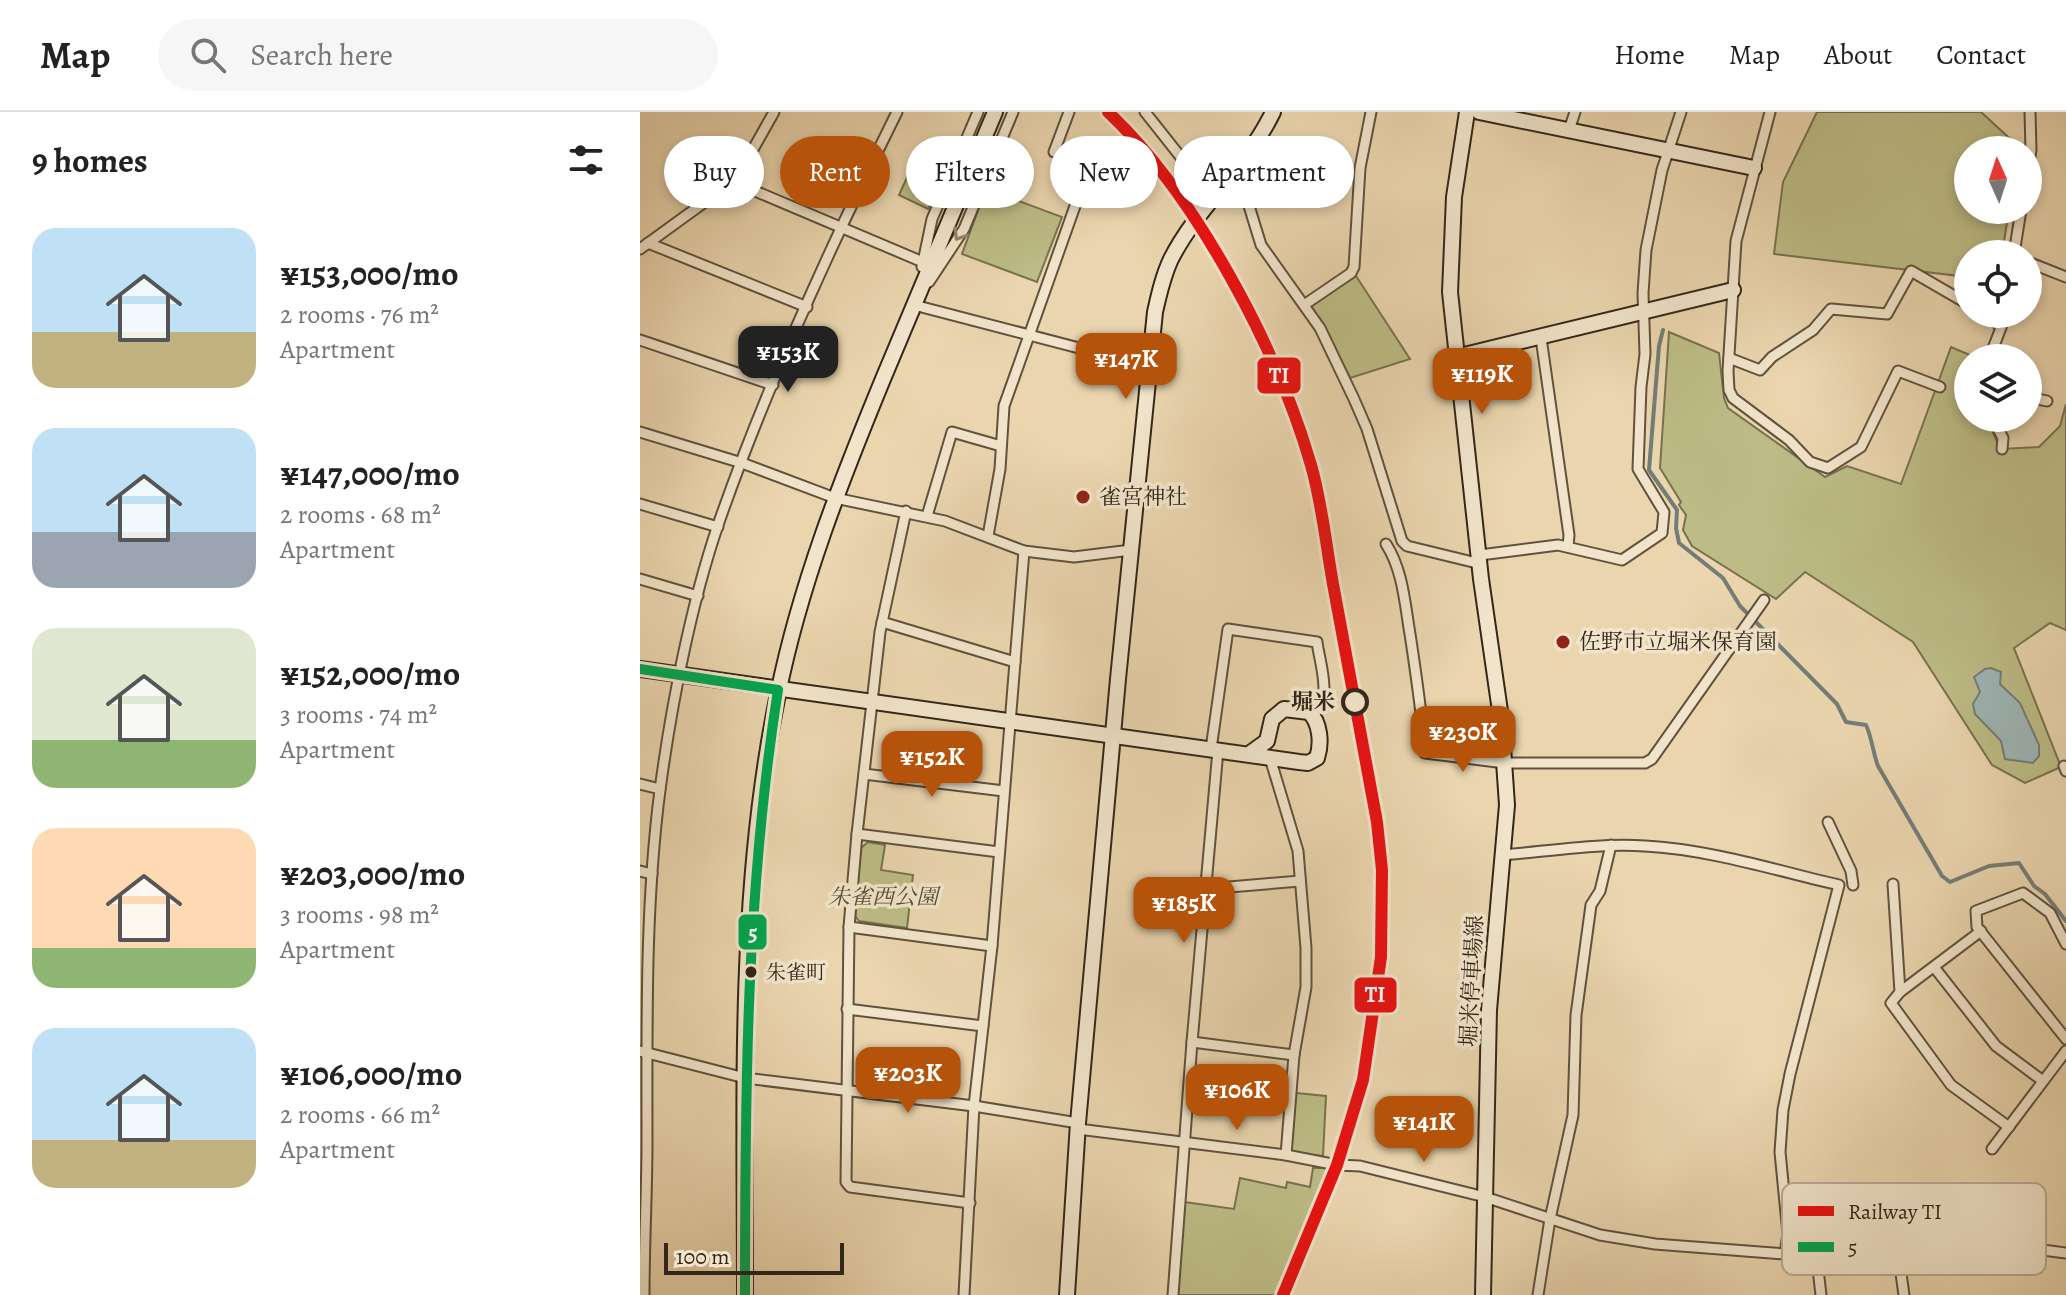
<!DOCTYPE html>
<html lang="en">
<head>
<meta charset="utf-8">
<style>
  body { margin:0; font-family:Alegreya,"Noto Serif JP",serif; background:#f6f6f6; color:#222; height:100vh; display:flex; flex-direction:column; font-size:30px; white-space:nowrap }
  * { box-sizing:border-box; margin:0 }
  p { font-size:26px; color:#767676 }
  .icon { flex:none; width:44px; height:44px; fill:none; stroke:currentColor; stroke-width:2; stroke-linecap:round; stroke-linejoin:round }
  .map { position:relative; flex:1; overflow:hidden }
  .panel { display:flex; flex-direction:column; background:#fff; width:640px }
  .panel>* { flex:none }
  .top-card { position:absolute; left:24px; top:24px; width:760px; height:72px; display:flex; gap:16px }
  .needle { width:52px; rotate:357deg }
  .tools { position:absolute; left:1314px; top:24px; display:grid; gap:16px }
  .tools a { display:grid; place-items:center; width:88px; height:88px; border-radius:50%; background:#fff; box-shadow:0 4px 12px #0003; font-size:40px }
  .scale { position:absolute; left:24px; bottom:20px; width:180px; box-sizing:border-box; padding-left:8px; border:4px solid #332719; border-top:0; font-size:22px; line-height:28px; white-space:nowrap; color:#332719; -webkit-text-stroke:6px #f1e4ca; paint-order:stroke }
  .price { position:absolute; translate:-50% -68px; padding:0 18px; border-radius:16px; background:#b45309; color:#fff; font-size:26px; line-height:52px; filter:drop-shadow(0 2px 4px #0008) }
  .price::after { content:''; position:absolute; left:50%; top:48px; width:24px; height:18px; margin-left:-12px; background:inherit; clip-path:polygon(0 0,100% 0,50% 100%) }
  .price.current { background:#222; color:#fff }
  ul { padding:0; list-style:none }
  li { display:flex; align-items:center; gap:24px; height:200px; padding:0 32px }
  li span { display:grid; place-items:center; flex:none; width:224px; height:160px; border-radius:24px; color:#555 }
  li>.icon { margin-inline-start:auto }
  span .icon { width:96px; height:96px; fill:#fffc; stroke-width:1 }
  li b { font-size:34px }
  h2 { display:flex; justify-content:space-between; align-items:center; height:96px; padding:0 32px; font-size:34px }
  .pill { padding:0 28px; border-radius:36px; background:#fff; box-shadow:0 4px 12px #0003; font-size:28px; line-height:72px }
  .pill.current { background:#b45309; color:#fff }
  header { display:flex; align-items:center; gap:48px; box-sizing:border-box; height:112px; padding:0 40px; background:#fff; border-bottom:2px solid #e0e0e0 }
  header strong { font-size:38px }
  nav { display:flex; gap:44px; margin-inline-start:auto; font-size:28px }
  .search { width:560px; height:72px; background:#f6f6f6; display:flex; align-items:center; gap:20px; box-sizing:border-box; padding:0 28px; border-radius:44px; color:#767676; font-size:30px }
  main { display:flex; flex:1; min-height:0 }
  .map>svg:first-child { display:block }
</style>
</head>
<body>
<header>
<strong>Map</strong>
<div class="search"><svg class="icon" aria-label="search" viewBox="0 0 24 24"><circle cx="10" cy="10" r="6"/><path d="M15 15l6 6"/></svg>Search here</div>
<nav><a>Home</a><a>Map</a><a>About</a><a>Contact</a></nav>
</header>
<main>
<section class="panel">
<h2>9 homes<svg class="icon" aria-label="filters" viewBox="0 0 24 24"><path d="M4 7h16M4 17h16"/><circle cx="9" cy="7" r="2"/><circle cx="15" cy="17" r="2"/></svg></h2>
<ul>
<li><span style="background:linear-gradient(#bfe0f5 65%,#c2b280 0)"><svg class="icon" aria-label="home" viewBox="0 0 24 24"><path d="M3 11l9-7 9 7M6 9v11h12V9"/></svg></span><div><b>¥153,000/mo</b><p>2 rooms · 76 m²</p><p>Apartment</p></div></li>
<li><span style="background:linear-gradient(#bfe0f5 65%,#9aa5b1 0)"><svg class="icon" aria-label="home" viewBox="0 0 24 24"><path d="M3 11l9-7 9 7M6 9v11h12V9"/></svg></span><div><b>¥147,000/mo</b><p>2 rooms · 68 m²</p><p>Apartment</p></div></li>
<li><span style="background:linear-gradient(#dfe7d0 70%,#8fb573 0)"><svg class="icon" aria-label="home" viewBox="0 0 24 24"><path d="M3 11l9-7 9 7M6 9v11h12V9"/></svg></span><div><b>¥152,000/mo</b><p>3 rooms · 74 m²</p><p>Apartment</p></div></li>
<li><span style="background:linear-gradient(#ffd9b3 75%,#8fb573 0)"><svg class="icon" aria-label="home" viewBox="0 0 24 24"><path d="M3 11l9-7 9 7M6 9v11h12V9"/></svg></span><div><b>¥203,000/mo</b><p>3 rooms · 98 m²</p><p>Apartment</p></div></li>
<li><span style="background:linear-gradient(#bfe0f5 70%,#c2b280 0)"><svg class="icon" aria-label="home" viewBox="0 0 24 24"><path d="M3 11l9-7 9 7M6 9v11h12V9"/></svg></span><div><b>¥106,000/mo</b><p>2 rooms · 66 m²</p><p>Apartment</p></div></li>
</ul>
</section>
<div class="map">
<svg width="1426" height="1183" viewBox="0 0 1426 1183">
  <rect width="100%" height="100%" fill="#ead5ae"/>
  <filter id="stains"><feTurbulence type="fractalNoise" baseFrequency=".0025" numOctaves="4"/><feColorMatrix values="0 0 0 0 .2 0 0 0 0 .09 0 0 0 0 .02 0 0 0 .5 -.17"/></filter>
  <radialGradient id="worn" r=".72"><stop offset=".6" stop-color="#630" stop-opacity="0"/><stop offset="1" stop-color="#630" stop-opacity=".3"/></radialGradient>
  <g fill="#bdbc86" stroke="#787250" stroke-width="2">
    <polygon points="1177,0 1341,0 1379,35 1379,38 1328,38 1328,98 1369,98 1362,142 1328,142 1328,165 1134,142 1143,70"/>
    <polygon points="269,61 299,75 288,97 259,83"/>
    <polygon points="346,77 422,105 397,170 322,142"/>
    <polygon points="716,164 770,247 710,266 685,216 669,194"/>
    <polygon points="1029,220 1079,241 1084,286 1088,296 1185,365 1207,354 1261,372 1311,235 1337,246 1328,246 1328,306 1347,306 1360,337 1399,335 1420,314 1426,292 1426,518 1410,511 1374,536 1421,655 1385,671 1352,653 1273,530 1165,460 1136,487 1052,434 1043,418 1046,403 1039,393 1041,390 1020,356"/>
    <polygon points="228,730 245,733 241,758 273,763 267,816 219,809 215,804 221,736"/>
    <polygon points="656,981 686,984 683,1044 646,1040"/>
    <polygon points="673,1056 690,1056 638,1183 538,1183 544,1090 594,1097 600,1066 646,1076 647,1070 670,1075"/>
  </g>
  <polygon fill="#9db6b6" stroke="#737d77" stroke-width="2" points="1351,556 1361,560 1360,572 1380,591 1399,633 1399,644 1393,651 1365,647 1361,629 1335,602 1333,592 1340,580 1334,565 1345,557"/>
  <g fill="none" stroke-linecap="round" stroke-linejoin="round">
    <path stroke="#737d77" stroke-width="4" d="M 1023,218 L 1019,234 L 1009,358 L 1037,398 L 1036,416 L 1039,431 L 1083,466 L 1100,494 L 1197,592 L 1206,610 L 1226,613 C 1232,626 1233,641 1238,654 L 1302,764 L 1310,770 L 1349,754 L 1379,751 L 1394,774 L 1405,782 L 1426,809"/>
    <g stroke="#61523e" stroke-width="13">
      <g id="street">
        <polyline points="505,0 574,87"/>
        <polyline points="1130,0 1096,129 1088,259 1089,278 1093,286 1149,328 1170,350 1188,356 1221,335 1258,259 1300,275"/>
        <polyline points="929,18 935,0"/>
        <polyline points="598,58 621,133 680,216 714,287 727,317 762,429 767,434 841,452"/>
        <polyline points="1388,58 1391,38 1390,0"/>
        <polyline points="89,68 290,153"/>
        <polyline points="8,131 167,195"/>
        <polyline points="0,137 80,79 111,41 134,0"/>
        <polyline points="1374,142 1381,98"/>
        <polyline points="1388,150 1426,165"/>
        <polyline points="282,155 292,107 338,0"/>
        <polyline points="289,170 324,117 373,0"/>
        <polyline points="274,193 508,254"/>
        <polyline points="664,193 711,161 714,155 720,56 731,0"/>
        <polyline points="1343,202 1358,212 1359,209"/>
        <polyline points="901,226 929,423 928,435"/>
        <polyline points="0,228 133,273"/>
        <polyline points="1089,246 1120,258 1132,245 1173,218 1191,197 1247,202 1271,159 1328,192"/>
        <polyline points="1346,246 1352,239 1362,213 1359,207"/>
        <polyline points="1388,285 1407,289"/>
        <polyline points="1352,306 1363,326 1362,337"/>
        <polyline points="0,320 102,351 195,386 305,409 384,439 434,445 491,438"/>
        <polyline points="0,392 78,415"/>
        <polyline points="266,399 240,520 217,722 209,815 206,1070 210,1075 330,1091"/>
        <polyline points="287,404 312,320 361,334"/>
        <polyline points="348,424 360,357 364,294 451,49 414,40 429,0"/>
        <path d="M 746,432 C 763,458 765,493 770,522 C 776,562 782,601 785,641 L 865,651 L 1005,651 L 1012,647 L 1124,488"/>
        <polyline points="840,443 918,433 982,448 1022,421 1024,400 998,357 1001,275 1005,242 1003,181 1006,138 1022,58 1041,0"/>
        <polyline points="0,467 58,484"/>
        <polyline points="242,510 375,550"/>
        <path d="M 571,637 L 588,517 L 677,530 C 680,553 693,586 673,602"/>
        <polyline points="630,646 658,739 666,836 666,875 654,943 646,1043"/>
        <polyline points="1424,654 1426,659"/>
        <polyline points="224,662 364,679"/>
        <polyline points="0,672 20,677"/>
        <polyline points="1188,710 1211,759 1213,773"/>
        <polyline points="217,722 359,740"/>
        <path d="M 863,743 C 910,739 958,731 1005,734 C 1068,737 1138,759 1199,773 L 1150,962 L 1143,998 L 1140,1040 L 1148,1122 L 1145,1142"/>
        <polyline points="0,759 12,762"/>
        <polyline points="1253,772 1260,880"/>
        <polyline points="566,777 660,769"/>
        <polyline points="209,815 352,834"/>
        <polyline points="1341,819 1260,880 1251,891 1311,973 1369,1015"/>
        <polyline points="1426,832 1410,801 1383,781 1336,799 1337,815 1426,927"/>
        <polyline points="1294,855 1356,934 1403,969"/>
        <polyline points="207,897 343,914"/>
        <polyline points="552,930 654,943"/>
        <polyline points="0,939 105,966 334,994 438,1011"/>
        <polyline points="438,1017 646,1043 697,1053 720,1054 845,1085 960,1123 1015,1132 1145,1142 1176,1140 1267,1124 1301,1125 1426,1141"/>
        <polyline points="1352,1037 1426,939"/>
        <polyline points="1256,1126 1264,1183"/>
        <polyline points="1176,1140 1181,1183"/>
        <path d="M 4,1183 C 4,1132 7,1080 7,1029 C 7,912 5,794 20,678 C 31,595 51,492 78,413 C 127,272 191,133 257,0"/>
        <polyline points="324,1183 334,994 352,834 384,439"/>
        <polyline points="533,1183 552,930 578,638"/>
        <polyline points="898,1183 910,1107 933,1003 936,903 951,793 960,779 971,733"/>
      </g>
    </g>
    <g stroke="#332719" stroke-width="18">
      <g id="secondary">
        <polyline points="827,0 814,85 810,180 841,467 861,606 867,693 849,898 843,1183"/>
        <polyline points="839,0 1114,56"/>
        <polyline points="816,245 1093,178"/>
        <path d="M 0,557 L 659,650 L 668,651 L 677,646 C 682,631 680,610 669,600 L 644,597 L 632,607 L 627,629 L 609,642"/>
        <path d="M 105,1183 C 105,983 97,779 138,582 C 160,473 201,369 243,267 C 280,178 317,89 355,0"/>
        <path d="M 427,1183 L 438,1011 L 478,567 L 515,200 C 519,182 523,164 531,147 C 558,94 606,56 633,0"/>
      </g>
    </g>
    <use href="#street" stroke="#f1e4ca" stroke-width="9"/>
    <use href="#secondary" stroke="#f1e4ca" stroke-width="14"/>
    <g stroke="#f1e4ca" stroke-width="16">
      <g id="bus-1">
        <polyline points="0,557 138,578"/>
        <path d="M 105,1183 C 105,979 106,780 138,578"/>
      </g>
    </g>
    <use href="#bus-1" stroke="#00a651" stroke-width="10"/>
    <g stroke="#f1e4ca" stroke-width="18">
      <path id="rail-1" d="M 468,0 C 556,83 638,238 671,353 C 682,391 686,433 693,472 C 708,551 722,631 737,710 L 742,758 L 741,845 L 723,968 L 697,1053 L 643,1183"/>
    </g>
    <use href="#rail-1" stroke="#e71212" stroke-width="12"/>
  </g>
  <defs><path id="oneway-chevron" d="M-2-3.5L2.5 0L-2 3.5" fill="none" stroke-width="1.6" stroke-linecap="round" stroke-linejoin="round" transform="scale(2)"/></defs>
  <use stroke="#928672" href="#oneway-chevron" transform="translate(319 123) rotate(121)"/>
  <g fill="#8f2418" stroke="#f1e4ca" stroke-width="3">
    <circle cx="443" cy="385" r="8"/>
    <circle cx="923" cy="530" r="8"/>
  </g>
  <circle fill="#f1e4ca" stroke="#332719" stroke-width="4" cx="715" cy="590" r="12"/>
  <circle fill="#332719" stroke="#f1e4ca" stroke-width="3" cx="111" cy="860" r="7"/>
  <g text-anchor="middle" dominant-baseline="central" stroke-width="7" stroke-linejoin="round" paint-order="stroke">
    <g font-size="20" fill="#332719" stroke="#f1e4ca" text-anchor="start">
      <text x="126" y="860">朱雀町</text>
    </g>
    <g font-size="22" fill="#332719" stroke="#f1e4ca" text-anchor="start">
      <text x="459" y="385">雀宮神社</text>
      <text x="939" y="530">佐野市立堀米保育園</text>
    </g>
    <g font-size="22" font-weight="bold" fill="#332719" stroke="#f1e4ca" text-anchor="end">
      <text x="695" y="590">堀米</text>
    </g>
    <g font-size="22" font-style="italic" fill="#564c34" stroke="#f1e4ca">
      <text x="243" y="785">朱雀西公園</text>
    </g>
    <g font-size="22" fill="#332719" stroke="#f1e4ca">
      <text transform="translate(832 869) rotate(-87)">堀米停車場線</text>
    </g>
  </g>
  <rect x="1142" y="1071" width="264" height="92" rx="12" fill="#f1e4ca" stroke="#b8ab95" stroke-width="2"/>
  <rect x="1158" y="1094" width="36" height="10" fill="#e71212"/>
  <rect x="1158" y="1130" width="36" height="10" fill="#00a651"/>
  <g font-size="22" fill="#332719">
    <text x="1208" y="1107">Railway TI</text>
    <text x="1208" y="1143">5</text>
  </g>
  <g stroke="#f1e4ca" stroke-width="3">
    <rect x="616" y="244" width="46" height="39" rx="8" fill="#e71212"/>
    <rect x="97" y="801" width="31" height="38" rx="8" fill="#00a651"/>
    <rect x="713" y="864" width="45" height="38" rx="8" fill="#e71212"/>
  </g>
  <g font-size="22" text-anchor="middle" font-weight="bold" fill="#fff">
    <text x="639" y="271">TI</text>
    <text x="113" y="828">5</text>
    <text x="735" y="890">TI</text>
  </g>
  <rect width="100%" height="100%" filter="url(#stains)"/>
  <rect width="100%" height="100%" fill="url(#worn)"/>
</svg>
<div class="tools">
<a><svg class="needle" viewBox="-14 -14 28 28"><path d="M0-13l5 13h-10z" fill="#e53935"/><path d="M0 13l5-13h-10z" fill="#767676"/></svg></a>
<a><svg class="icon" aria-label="locate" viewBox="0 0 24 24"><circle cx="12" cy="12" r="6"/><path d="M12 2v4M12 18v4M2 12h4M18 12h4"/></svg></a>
<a><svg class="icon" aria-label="layers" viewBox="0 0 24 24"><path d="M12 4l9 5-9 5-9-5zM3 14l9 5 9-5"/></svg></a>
</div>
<div class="scale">100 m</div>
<b class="price current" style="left:148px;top:282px">¥153K</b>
<b class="price" style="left:486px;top:289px">¥147K</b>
<b class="price" style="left:842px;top:304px">¥119K</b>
<b class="price" style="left:823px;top:662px">¥230K</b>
<b class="price" style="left:292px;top:687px">¥152K</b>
<b class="price" style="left:544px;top:833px">¥185K</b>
<b class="price" style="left:268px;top:1003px">¥203K</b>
<b class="price" style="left:597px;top:1020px">¥106K</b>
<b class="price" style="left:784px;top:1052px">¥141K</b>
<div class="top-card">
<a class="pill">Buy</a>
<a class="pill current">Rent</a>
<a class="pill">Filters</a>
<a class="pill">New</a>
<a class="pill">Apartment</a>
</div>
</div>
</main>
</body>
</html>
